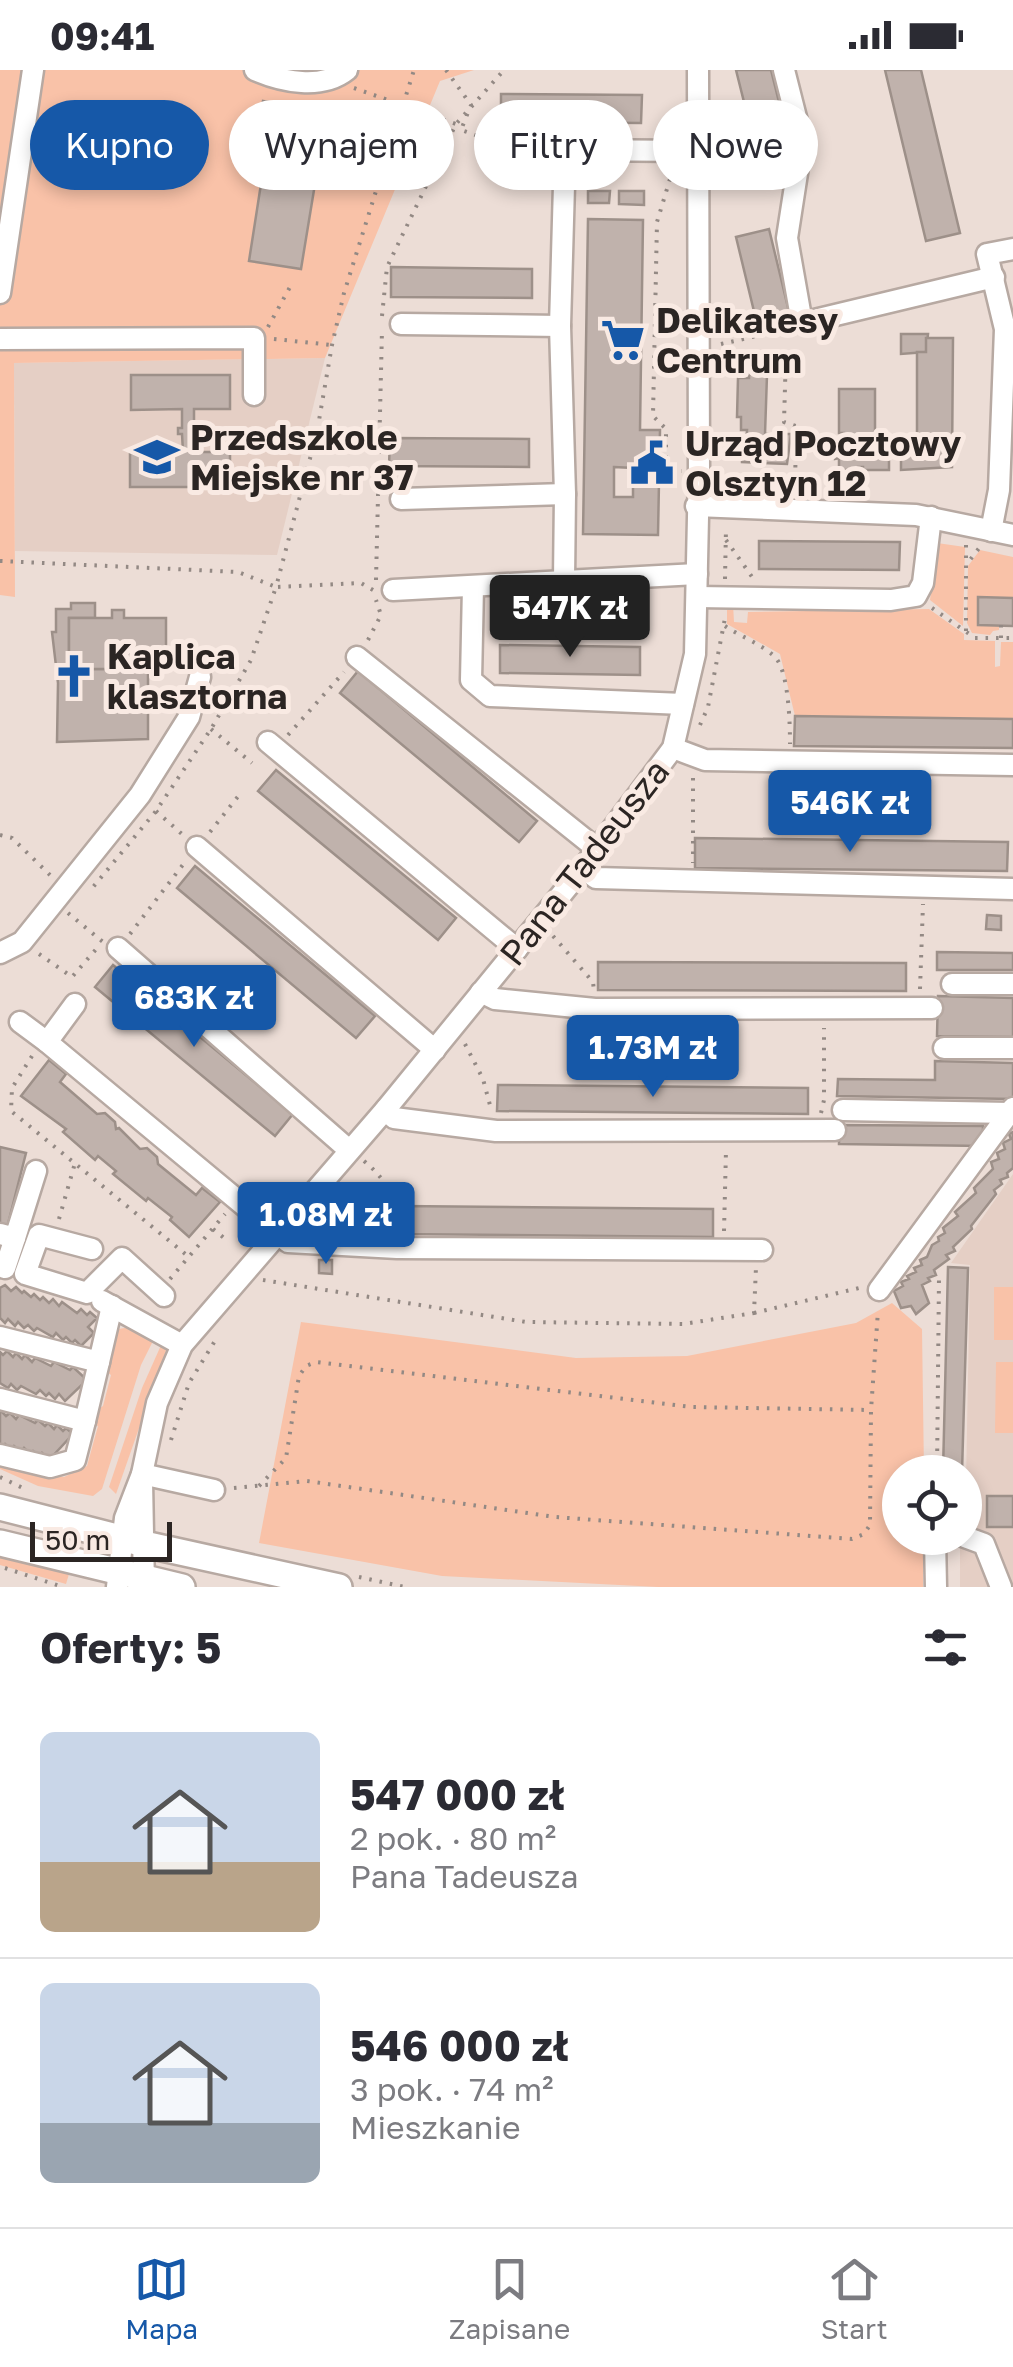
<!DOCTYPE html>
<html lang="pl">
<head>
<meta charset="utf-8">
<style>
  body { margin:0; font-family:"Golos Text",sans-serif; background:#f7f7f7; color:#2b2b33; height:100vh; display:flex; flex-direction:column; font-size:38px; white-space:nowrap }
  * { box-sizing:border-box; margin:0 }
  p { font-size:32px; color:#7c7c81 }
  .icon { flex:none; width:55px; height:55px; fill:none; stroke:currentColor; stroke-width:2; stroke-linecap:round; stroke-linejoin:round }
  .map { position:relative; height:1517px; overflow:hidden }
  .drawer { display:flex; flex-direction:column; background:#fff; flex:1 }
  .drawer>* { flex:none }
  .top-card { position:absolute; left:30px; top:30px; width:955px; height:90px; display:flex; gap:20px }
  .controls { position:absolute; left:882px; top:1385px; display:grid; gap:20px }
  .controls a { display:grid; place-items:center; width:100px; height:100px; border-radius:50%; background:#fff; box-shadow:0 5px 15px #0003; font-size:50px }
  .scale { position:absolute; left:30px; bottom:25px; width:142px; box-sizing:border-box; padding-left:10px; border:5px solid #2b2523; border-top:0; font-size:28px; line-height:35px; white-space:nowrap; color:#2b2523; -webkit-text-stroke:8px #f9eae3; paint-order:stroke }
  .price { position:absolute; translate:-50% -85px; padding:0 22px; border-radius:10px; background:#1658a8; color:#fff; font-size:32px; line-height:65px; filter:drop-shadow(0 2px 5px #0008) }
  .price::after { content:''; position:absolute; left:50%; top:60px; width:30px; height:22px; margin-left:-15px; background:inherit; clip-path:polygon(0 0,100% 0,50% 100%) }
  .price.active { background:#222; color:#fff }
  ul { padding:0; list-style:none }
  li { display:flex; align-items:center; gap:30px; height:250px; padding:0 40px }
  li+li { border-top:2px solid #e1e1e2 }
  li span { display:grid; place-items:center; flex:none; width:280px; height:200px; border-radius:15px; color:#555 }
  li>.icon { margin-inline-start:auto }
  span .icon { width:120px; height:120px; fill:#fffc; stroke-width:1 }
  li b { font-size:42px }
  h2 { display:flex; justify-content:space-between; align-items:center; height:120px; padding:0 40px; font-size:42px }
  .chip { padding:0 35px; border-radius:45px; background:#fff; box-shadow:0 5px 15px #0003; font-size:35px; line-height:90px }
  .chip.active { background:#1658a8; color:#fff }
  .status { display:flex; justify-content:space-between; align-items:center; height:70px; padding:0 50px; background:#fff; direction:ltr }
  .status svg { height:28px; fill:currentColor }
  .tab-bar { display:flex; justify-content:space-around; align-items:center; height:140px; border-top:2px solid #e1e1e2; background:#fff; font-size:28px; color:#7c7c81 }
  .tab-bar a { display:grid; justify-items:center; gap:5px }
  .tab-bar .active { color:#1658a8 }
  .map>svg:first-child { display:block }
</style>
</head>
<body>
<div class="status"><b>09:41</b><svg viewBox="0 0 49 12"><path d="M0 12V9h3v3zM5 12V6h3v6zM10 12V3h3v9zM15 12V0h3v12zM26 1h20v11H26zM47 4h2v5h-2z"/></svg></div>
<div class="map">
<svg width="1013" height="1517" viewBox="0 0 1013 1517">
  <rect width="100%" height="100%" fill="#ecddd6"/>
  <g fill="#e5cfc5">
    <polygon points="325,288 277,485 15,481 14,293"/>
    <polygon points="1013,1104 1013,1517 960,1517 960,1468 965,1468 970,1195 951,1193"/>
  </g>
  <g fill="#f9c2a8">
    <polygon points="0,0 474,0 440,11 325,288 14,293 15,527 0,525"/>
    <polygon points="937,473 965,477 963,556 930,530"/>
    <polygon points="980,480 1013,487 1013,528 979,527 999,555 999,560 993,561 990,565 972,563 967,553 968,496"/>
    <polygon points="727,533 733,534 734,552 747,553 748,542 929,539 964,564 964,570 995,571 995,597 1000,596 1001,572 1013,572 1013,649 795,646 780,584 727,554"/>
    <rect x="994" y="1217" width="19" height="53"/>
    <polygon points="892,1233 922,1259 924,1402 900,1402 900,1468 923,1468 923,1517 658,1517 442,1506 259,1473 301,1252 576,1288 687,1286 856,1253"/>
    <polygon points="130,1257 154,1269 141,1295 102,1419 93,1426 38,1416 0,1399 0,1394 64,1407 87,1396 98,1356 90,1353 93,1342 103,1336 111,1305 107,1302 115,1264 119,1259"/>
    <polygon points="162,1273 166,1281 116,1424 109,1417 142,1318"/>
    <polygon points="996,1292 1013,1292 1013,1363 995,1363"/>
    <polygon points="0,1486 69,1504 66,1514 0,1495"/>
  </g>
  <g fill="#c0b2ac" stroke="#9d9089" stroke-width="2.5" fill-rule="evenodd">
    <polygon points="736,0 771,0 791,80 758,88"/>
    <polygon points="885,0 921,0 960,163 926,171"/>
    <polygon points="501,24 642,25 641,53 501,52"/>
    <polygon points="263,31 327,41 301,199 249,191 268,69 257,68"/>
    <polygon points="588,121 610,121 609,133 588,133"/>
    <polygon points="619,121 644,121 644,135 619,134"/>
    <path d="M 588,149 L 643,150 L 640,360 L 660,360 L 658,465 L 583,464 ZM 614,397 L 633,398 L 633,427 L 614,427 Z"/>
    <polygon points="769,159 792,254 759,262 736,167"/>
    <polygon points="391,197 532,199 532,228 391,227"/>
    <polygon points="901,264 928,264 926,282 901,284"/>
    <polygon points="926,268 953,268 952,397 901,400 901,380 917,380 917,282 926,282"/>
    <polygon points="749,304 767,305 765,364 791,364 787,394 742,392 742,375 746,375 747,360 741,360 741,347 737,347 738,308 749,308"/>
    <polygon points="131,305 230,305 230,339 194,339 194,358 199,358 199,364 194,364 194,382 230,382 230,417 130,417 130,383 183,382 182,364 178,364 178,358 182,358 182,339 131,340"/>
    <polygon points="839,319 875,319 875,375 889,375 889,400 863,400 863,397 858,397 858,400 839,400 839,388 835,389 835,369 844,369 844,363 839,363"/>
    <polygon points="390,368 529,369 529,397 389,396"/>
    <polygon points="759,471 900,472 899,500 759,499"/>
    <polygon points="978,527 1013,528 1013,556 978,555"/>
    <polygon points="71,533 95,533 95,548 69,548 69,599 148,599 148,669 57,672 58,613 52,562 56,562 56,539 71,539"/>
    <polygon points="112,540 124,540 124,548 166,548 166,599 69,599 69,548 112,548"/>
    <polygon points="500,575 640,577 640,605 500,603"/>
    <polygon points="358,601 537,751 519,772 340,623"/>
    <polygon points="795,646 1013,649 1013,678 794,676"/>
    <polygon points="276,700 456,848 438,870 258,721"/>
    <polygon points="695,768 1008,772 1007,801 695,798"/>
    <polygon points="195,796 375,946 356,968 177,818"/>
    <polygon points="987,845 1001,846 1001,860 986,859"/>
    <polygon points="937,882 1013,883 1013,900 937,900"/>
    <polygon points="598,892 906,893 906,921 598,920"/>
    <polygon points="113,895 293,1044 275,1066 95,917"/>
    <polygon points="938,926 1013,928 1013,967 937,966"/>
    <polygon points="49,990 66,1004 60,1012 97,1044 105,1043 115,1052 116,1059 119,1058 140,1079 147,1078 157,1087 158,1094 196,1125 202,1118 220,1132 189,1167 170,1150 172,1147 148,1128 146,1131 113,1104 116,1101 98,1086 95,1090 63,1062 66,1059 21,1026"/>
    <polygon points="935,991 1013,993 1013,1029 837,1026 838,1009 935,1010"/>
    <polygon points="498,1015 808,1018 808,1044 497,1041"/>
    <polygon points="839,1055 983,1056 983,1076 839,1074"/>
    <polygon points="1013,1062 1013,1098 1007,1103 1008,1107 1000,1110 1002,1114 994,1120 996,1124 971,1156 972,1159 953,1177 955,1181 946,1185 949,1189 934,1200 936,1205 928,1208 930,1211 922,1215 929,1233 916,1244 911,1236 901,1238 894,1221 903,1216 901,1212 909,1209 907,1206 916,1202 914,1198 922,1195 920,1190 927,1187 932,1175 939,1171 938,1167 945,1163 943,1158 958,1146 955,1142 976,1123 974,1118 993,1099 991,1092 999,1089 997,1083 1005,1079 1003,1073 1011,1069 1009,1064"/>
    <polygon points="0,1077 26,1083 7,1158 0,1156"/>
    <polygon points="399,1136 713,1139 713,1167 399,1164"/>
    <polygon points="319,1190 332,1190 332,1204 319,1203"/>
    <polygon points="948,1197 968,1198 962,1402 943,1402"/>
    <polygon points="5,1215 11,1221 16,1217 22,1223 24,1221 31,1227 34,1224 40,1230 43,1227 49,1233 53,1229 59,1236 62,1232 77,1243 81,1239 87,1245 90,1242 97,1248 88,1257 94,1263 81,1276 75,1270 72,1273 66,1267 63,1270 56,1263 53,1267 37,1258 34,1261 28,1255 24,1258 18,1252 15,1256 8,1249 5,1253 0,1248 0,1218"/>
    <polygon points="7,1281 13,1287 16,1283 22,1289 25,1285 32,1292 35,1288 51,1296 54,1292 70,1300 73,1297 87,1310 65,1331 59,1324 55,1329 49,1323 46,1326 40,1320 36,1324 21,1316 17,1320 11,1314 8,1318 0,1313 0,1282 3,1285"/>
    <polygon points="0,1340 6,1346 10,1343 16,1349 19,1345 35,1353 38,1350 45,1356 48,1353 54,1359 57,1355 63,1361 66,1358 73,1364 49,1390 42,1383 39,1387 33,1381 30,1384 24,1378 21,1382 14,1376 11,1380 5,1374 0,1379"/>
    <rect x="987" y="1426" width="26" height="31"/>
  </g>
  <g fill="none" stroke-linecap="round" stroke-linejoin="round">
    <g stroke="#b7a9a2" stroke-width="25">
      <g id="minor">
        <path d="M 255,0 C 282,12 322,20 347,0"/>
        <polyline points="784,0 802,71 787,168 802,253 994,207"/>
        <polyline points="517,79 565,80"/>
        <polyline points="0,223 33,0"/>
        <polyline points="401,254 560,256"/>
        <polyline points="0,269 254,268 254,325"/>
        <polyline points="401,429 565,424"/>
        <polyline points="696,436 916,445 1013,465"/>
        <polyline points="991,461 999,420 1005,259 987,184 1013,179"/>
        <polyline points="564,510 565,424 560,256 565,80 697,81"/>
        <polyline points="473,517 471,610 490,626 683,634"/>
        <polyline points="393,520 697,504"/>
        <polyline points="697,527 891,530 916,526 923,513 931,447"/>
        <polyline points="357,587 597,779"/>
        <polyline points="268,672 517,879"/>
        <polyline points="673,678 705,690 1013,695"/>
        <polyline points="197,777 435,980"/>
        <polyline points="583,798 596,808 1013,819"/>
        <polyline points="118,878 349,1080"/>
        <polyline points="0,883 22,872 140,725 189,647 200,607"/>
        <polyline points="952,914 1013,914"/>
        <polyline points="481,922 495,929 595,939 932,938"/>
        <polyline points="75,934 47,972 288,1172 397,1178 762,1180"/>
        <polyline points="20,952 47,972"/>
        <polyline points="944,978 1013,978"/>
        <polyline points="386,1039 394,1048 496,1061 835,1060"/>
        <polyline points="843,1040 1010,1043"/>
        <polyline points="0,1164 15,1168 36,1101"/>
        <polyline points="92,1179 39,1165 25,1204 87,1223 122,1188 164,1226"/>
        <polyline points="5,1198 15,1168"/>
        <polyline points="879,1220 1013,1038"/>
        <polyline points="102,1231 182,1275"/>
        <polyline points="0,1267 99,1292 112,1236"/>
        <polyline points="0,1329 85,1351 99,1292"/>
        <polyline points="0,1385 50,1397 75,1390 85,1351"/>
        <polyline points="142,1404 214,1420"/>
        <polyline points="142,1411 144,1517"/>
        <polyline points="965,1467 984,1474 1001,1517"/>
        <polyline points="935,1468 936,1517"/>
        <polyline points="117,1517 125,1448 142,1404 157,1333 182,1275 386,1039 583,798 673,678 695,584 699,401 698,0"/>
      </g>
    </g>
    <g stroke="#b7a9a2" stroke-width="30">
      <g id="major">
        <polyline points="0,1437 144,1474 339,1517"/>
        <polyline points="0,1473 182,1517"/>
      </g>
    </g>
    <g stroke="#938984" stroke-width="4" stroke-dasharray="2.5 8" stroke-linecap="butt">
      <polyline points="446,0 471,35 461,60 499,73"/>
      <polyline points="354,18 456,54"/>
      <polyline points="673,99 657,152 653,346 666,359 666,401 682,401"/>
      <polyline points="382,246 387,197 456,54 504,0"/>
      <polyline points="268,257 290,217"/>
      <polyline points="274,269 332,275"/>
      <polyline points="721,274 784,260"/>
      <polyline points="720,295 786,282 784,352 796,356 795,421"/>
      <polyline points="317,362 377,366"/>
      <polyline points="726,470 755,511"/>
      <polyline points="966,475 966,495"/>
      <polyline points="0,491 238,502 276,517 251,590 211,659 156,741 89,822"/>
      <polyline points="725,509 726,458"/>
      <polyline points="376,510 382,260"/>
      <polyline points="373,520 361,513 276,517 317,362 332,275 344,223 414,0"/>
      <polyline points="932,538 975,568 1013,568"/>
      <polyline points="1001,555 1001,568"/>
      <path d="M 725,556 C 740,566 761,574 774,586 C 789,599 790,655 790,674"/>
      <polyline points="966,561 966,495 980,477"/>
      <polyline points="368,570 381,545 376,530"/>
      <polyline points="700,655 708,637 725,548"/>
      <polyline points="211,659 252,693"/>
      <polyline points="288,665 344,602"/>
      <polyline points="693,708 693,793"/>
      <polyline points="156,741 183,765"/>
      <polyline points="210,762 240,724"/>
      <polyline points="0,765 12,768 50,805"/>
      <polyline points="68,843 103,872"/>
      <polyline points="130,864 185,792"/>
      <polyline points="553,866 593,912 594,921"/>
      <polyline points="39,884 72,907 98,877"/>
      <polyline points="920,919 923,834"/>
      <polyline points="465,974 483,1009 491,1039"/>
      <polyline points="32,986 12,1018 11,1041 189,1187"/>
      <polyline points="821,1043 824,1030 824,958"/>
      <path d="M 364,1091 C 391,1114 393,1126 395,1161"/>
      <polyline points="59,1149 75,1093"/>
      <polyline points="213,1159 229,1172"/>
      <polyline points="724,1161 726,1080"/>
      <polyline points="170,1209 225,1144"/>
      <polyline points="263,1210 526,1252 683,1254 754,1243 756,1197"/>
      <polyline points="754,1243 859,1218"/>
      <polyline points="171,1370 189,1313 218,1266"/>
      <polyline points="937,1402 939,1207"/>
      <polyline points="0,1407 27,1420"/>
      <polyline points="259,1416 286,1388 299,1306 306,1296 316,1292 691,1337 871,1340"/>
      <polyline points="234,1418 307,1411 555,1447 852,1469 864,1464 870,1455 871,1340 878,1241"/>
      <polyline points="5,1498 63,1517"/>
      <polyline points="359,1507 405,1517"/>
    </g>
    <use href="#minor" stroke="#fff" stroke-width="20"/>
    <use href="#major" stroke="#fff" stroke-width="25"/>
  </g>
  <defs>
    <g id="supermarket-bare" transform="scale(3.45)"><path d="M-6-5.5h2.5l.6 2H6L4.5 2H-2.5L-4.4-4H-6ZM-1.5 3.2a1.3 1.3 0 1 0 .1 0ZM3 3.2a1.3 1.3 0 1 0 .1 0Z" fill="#1658a8" stroke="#f9eae3" stroke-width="2.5" paint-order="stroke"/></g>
    <g id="school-bare" transform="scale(3.45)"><path d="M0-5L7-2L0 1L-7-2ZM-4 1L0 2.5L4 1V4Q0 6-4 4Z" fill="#1658a8" stroke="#f9eae3" stroke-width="2.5" paint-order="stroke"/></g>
    <g id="civic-bare" transform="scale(3.45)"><path d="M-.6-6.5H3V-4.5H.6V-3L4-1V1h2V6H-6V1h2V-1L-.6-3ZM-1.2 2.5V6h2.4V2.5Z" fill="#1658a8" stroke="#f9eae3" stroke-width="2.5" paint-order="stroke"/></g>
    <g id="church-bare" transform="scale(3.45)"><path d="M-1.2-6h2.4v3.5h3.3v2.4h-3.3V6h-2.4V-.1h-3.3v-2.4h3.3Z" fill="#1658a8" stroke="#f9eae3" stroke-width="2.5" paint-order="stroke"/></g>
  </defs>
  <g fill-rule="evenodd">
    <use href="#supermarket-bare" x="623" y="270"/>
    <use href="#school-bare" x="157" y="387"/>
    <use href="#civic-bare" x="652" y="393"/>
    <use href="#church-bare" x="74" y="606"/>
  </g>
  <g text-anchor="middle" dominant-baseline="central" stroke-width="10" stroke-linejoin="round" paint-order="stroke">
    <g font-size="35" font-weight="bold" fill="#2b2523" stroke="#f9eae3" text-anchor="start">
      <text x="656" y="250">Delikatesy<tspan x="656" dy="40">Centrum</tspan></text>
      <text x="190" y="367">Przedszkole<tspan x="190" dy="40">Miejske nr 37</tspan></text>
      <text x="685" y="373">Urząd Pocztowy<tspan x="685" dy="40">Olsztyn 12</tspan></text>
      <text x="107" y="586">Kaplica<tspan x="107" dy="40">klasztorna</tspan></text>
    </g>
    <g font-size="35" fill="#2b2523" stroke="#f9eae3">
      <text transform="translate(584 792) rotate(-52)">Pana Tadeusza</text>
    </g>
  </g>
</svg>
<div class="controls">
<a><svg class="icon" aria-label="locate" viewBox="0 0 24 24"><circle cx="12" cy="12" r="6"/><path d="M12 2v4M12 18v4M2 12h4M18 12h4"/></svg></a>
</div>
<div class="scale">50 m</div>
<b class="price active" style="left:570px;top:590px">547K zł</b>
<b class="price" style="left:850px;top:785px">546K zł</b>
<b class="price" style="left:194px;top:980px">683K zł</b>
<b class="price" style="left:653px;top:1030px">1.73M zł</b>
<b class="price" style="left:326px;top:1197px">1.08M zł</b>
<div class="top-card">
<a class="chip active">Kupno</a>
<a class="chip">Wynajem</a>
<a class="chip">Filtry</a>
<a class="chip">Nowe</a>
</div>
</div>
<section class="drawer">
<h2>Oferty: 5<svg class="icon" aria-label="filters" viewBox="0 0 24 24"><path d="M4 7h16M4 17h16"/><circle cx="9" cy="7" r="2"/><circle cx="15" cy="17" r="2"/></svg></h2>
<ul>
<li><span style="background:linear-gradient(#c9d6e8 65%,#b9a48a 0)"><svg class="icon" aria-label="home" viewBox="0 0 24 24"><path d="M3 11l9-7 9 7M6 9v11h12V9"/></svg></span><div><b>547 000 zł</b><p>2 pok. · 80 m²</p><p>Pana Tadeusza</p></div></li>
<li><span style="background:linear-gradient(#c9d6e8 70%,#9aa5b1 0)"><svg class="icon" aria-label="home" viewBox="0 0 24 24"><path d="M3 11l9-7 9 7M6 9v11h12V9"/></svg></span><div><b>546 000 zł</b><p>3 pok. · 74 m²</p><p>Mieszkanie</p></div></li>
</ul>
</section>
<nav class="tab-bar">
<a class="active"><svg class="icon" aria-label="map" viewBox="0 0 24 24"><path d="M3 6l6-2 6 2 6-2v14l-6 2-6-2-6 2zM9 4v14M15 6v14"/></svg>Mapa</a>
<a><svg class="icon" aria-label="saved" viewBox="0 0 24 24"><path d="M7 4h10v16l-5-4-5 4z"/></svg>Zapisane</a>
<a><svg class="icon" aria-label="home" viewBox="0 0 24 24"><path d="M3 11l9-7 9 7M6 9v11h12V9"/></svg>Start</a>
</nav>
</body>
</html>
